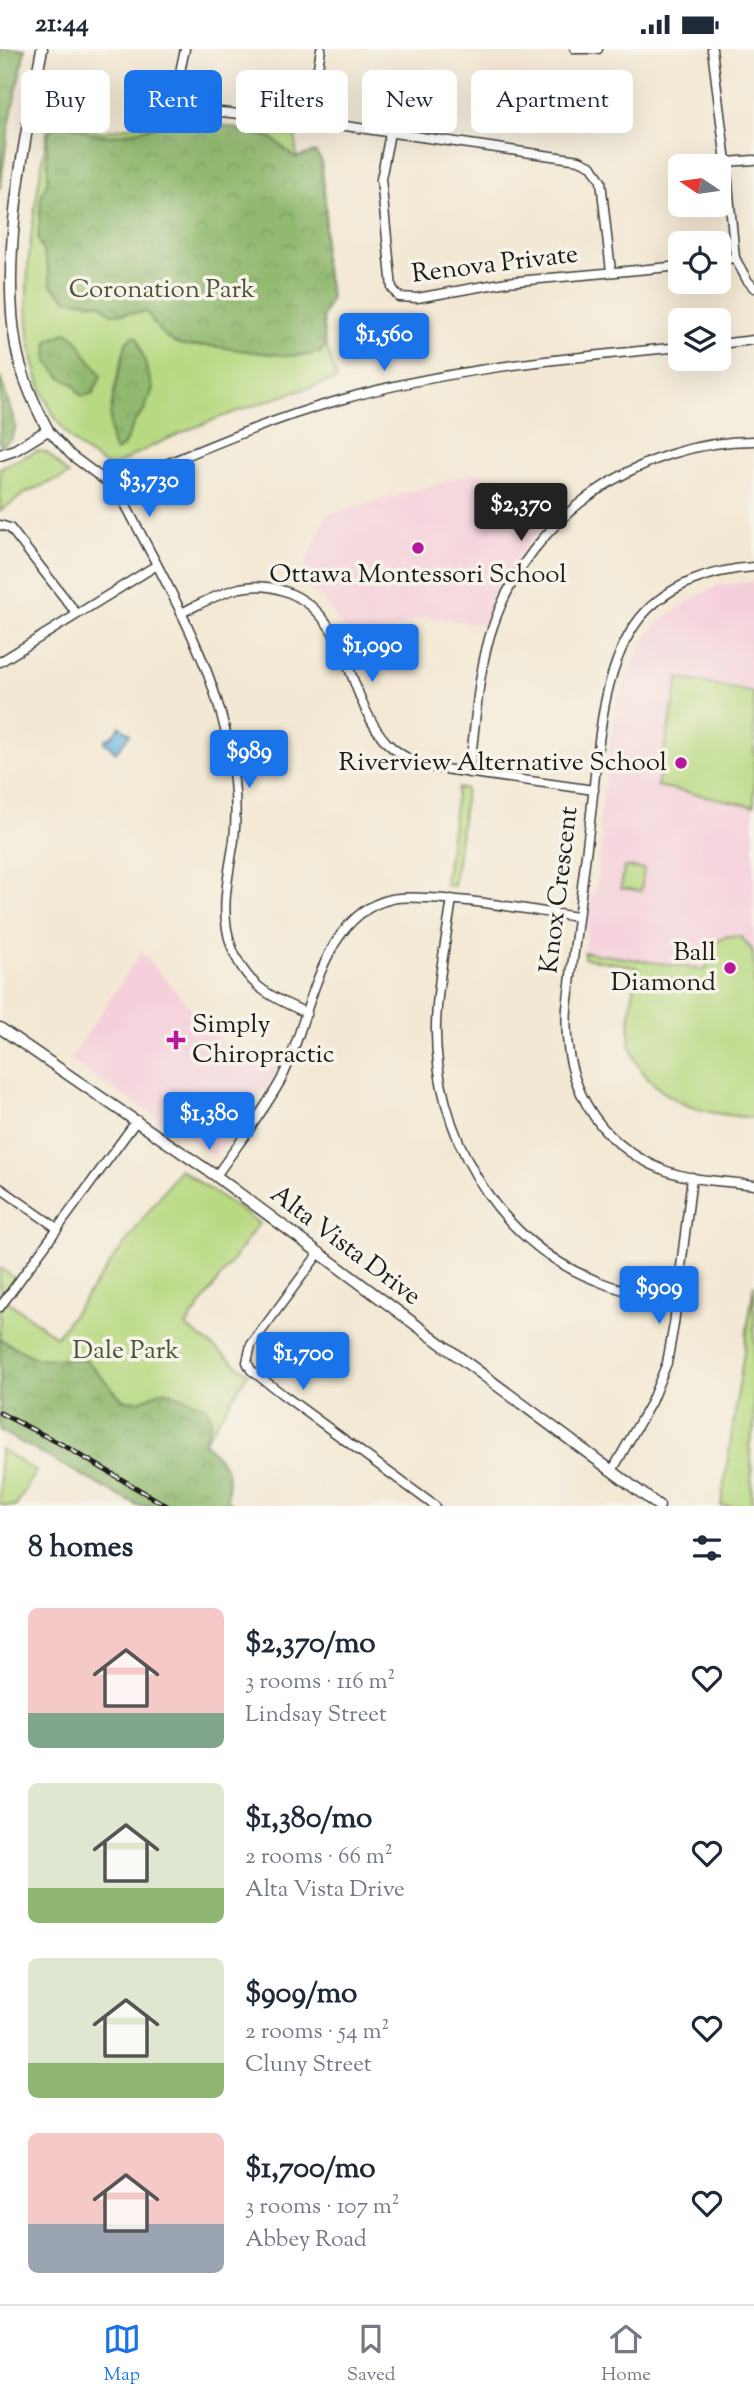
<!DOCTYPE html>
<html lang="en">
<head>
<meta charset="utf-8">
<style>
  body { margin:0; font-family:"Sorts Mill Goudy",serif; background:#f2f2f3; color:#1f2937; height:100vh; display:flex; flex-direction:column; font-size:26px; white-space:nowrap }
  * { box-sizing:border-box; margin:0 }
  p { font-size:23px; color:#747a83 }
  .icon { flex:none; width:38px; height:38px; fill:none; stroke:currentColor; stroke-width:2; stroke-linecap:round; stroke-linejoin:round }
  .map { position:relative; height:1457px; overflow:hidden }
  .panel { display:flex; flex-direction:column; background:#fff; flex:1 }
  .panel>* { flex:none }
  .hud { position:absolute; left:21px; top:21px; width:712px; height:63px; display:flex; gap:14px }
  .needle { width:46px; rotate:283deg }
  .tools { position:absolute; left:668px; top:105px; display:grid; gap:14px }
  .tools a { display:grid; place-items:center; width:63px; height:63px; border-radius:10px; background:#fff; box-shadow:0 7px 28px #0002; font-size:35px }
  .price { position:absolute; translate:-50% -60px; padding:0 16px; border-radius:7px; background:#1a73e8; color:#fff; font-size:23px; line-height:46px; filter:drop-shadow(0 2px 4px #0008) }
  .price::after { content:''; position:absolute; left:50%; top:42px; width:21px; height:16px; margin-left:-10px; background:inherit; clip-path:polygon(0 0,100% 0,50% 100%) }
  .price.active { background:#222; color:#fff }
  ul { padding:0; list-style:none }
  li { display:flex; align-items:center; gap:21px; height:175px; padding:0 28px }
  li span { display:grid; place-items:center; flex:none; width:196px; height:140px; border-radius:10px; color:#555 }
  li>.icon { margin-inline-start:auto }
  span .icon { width:84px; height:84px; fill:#fffc; stroke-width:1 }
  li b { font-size:30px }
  h2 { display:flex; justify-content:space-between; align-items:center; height:84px; padding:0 28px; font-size:30px }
  .chip { padding:0 24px; border-radius:10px; background:#fff; box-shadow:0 7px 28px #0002; font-size:24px; line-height:63px }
  .chip.active { background:#1a73e8; color:#fff }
  .status { display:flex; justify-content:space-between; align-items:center; height:49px; padding:0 35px; background:#fff; direction:ltr }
  .status svg { height:19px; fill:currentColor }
  .tabs { display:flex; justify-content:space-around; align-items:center; height:98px; border-top:2px solid #e0e1e3; background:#fff; font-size:19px; color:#747a83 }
  .tabs a { display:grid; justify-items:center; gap:4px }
  .tabs .active { color:#1a73e8 }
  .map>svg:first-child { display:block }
</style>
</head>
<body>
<div class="status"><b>21:44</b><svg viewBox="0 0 49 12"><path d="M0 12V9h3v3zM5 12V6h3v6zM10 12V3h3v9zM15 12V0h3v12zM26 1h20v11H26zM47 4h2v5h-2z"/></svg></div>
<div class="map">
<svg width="754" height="1457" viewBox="0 0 754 1457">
  <defs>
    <pattern id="forest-crowns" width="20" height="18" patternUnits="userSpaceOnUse" patternTransform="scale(1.75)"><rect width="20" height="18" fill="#91b96f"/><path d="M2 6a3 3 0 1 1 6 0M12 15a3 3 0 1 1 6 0" fill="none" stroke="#7c9e60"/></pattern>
  </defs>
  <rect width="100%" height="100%" fill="#f7f3e8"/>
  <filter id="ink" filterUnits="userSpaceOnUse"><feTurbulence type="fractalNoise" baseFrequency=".0143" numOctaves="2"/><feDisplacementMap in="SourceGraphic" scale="14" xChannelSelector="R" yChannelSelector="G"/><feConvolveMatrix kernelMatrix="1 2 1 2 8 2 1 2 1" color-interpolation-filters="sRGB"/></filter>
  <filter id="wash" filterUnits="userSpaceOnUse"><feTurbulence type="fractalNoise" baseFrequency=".00686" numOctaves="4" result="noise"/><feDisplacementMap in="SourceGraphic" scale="28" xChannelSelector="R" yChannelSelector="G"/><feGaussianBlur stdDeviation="1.57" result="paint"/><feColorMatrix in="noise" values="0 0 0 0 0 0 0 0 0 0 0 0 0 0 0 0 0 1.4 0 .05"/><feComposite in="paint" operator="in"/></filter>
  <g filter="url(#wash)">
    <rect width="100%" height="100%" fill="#f3e8d3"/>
    <g fill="#f5cfdb">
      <polygon points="479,423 509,446 542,478 514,512 483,576 426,567 351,597 345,580 321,548 298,532 327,466"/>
      <polygon points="754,532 754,928 584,903 591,849 596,841 602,785 599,778 616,650 621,645 636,605 648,585 664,569 700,545 717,537"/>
      <polygon points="141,903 233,1006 278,1019 274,1029 214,1107 70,1011"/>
    </g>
    <g fill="#b7d981" stroke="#6a7a4e" stroke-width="2">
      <path d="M 173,68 L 186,74 L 296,87 L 296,202 L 337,330 C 259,354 181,378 111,419 C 94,409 77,399 65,383 C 0,297 35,168 49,71 L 103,83 Z"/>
      <polygon points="37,402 46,403 69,426 27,443 0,462 0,419"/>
      <polygon points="679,629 754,644 754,757 657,737"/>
      <polygon points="457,739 466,740 454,837 445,836"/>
      <polygon points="624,818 644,820 641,842 621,839"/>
      <path d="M 727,887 L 741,888 L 752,901 L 754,916 L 754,1069 C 713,1065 675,1061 646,1027 C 639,1019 634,1011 631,999 C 626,973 634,944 637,918 L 584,909 L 584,903 L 705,921 L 716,894 Z"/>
      <polygon points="180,1120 259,1174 186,1277 248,1324 200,1399 0,1306 0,1219 15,1229 1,1247 56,1288"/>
      <path d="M 754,1235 L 754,1379 L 749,1397 C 754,1411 750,1438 752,1457 L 721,1457 Z"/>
      <polygon points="0,1400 36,1422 16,1457 5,1457 0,1454"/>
    </g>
    <g fill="url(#forest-crowns)" stroke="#566a46" stroke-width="2">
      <polygon points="0,0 25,0 8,83 0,140"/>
      <path d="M 182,66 L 272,89 L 295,109 L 315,103 L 321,111 L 326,161 L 323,208 L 331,248 L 323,268 L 325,295 L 321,303 C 295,313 238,299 208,297 C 198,296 185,299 176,294 C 162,287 155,277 147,263 L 111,265 L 101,255 L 66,250 L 51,236 L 46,210 L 38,190 L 41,149 L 48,130 L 47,90 L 50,81 L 54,78 L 68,75 L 92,85 L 111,87 L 158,77 Z"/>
      <path d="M 67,283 C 80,291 78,292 85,304 C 91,314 98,317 101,328 L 93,344 L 84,347 L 79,345 L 74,336 L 62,329 L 47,312 L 48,292 Z"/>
      <path d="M 133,287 L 137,288 L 153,340 L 144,362 L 135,372 L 123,398 L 115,402 C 101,376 120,322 126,294 Z"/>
      <polygon points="0,328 16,377 12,389 0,397"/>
      <path d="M 0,1290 L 35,1309 L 86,1311 L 123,1351 L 139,1352 L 165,1341 L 207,1358 L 211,1371 L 204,1393 C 224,1415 232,1418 227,1450 L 235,1457 L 138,1457 L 0,1382 Z"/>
    </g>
    <polygon fill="#67b3e0" stroke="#42687e" stroke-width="2" points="120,677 130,685 116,703 104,693 106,689 109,690"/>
  </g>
  <g filter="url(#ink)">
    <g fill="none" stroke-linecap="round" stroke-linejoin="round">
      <g stroke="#3c3b37" stroke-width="11">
        <g id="minor">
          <path d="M 185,0 C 180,24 172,42 192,60 L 325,74 L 579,111 L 592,117 L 601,132 L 611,223"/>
          <polyline points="575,0 598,0"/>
          <polyline points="712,0 726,113 735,209 747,231 754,239"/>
          <polyline points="309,72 321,0"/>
          <polyline points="390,84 381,130 392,239 399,248 417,249 507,233 681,217"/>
          <polyline points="726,113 754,111"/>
          <polyline points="719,211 735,209"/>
          <polyline points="719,295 754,291"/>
          <path d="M 48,381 L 71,406 L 115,439 L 123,451 C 169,540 224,630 234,732 C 236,750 236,772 234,791 C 229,825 219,862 231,896 C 245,936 270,948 307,964"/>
          <path d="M 115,439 L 121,434 C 193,404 265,372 340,351 C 450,319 567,309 681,298"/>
          <polyline points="0,476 10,479 14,484 77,565"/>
          <path d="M 754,518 C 712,521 668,535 640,569 C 599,621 598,709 590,773 C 582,835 575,897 567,959 C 562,1032 594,1093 664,1121 C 692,1132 725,1132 754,1136"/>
          <path d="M 181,564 C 200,555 219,544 240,539 C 255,536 272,537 287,543 C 352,568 345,648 387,694 C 398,705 410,711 423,717 L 594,741"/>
          <polyline points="0,613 157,516"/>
          <path d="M 469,724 C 476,675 477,623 493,577 C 530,467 639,392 754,392"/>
          <path d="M 452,850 C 446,891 437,935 436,976 C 434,1081 494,1192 595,1231 C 621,1242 649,1248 676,1257"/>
          <path d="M 216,1127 C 238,1095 264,1063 282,1029 C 310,973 319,865 392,850 C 404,847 417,849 429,849 C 479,851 528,861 578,868"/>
          <polyline points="0,1139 57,1179"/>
          <polyline points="319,1204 251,1296 247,1313 251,1321 282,1345 435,1457"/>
          <polyline points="0,1258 137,1071"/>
          <polyline points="612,1422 651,1353 667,1314 674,1275 692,1128"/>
        </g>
      </g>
      <g stroke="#3c3b37" stroke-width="13">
        <g id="tertiary">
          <path d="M 0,406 L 15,401 L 48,381 C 34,355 21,327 16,297 C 0,209 25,87 42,0"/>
          <polyline points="0,979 216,1127 659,1457"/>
        </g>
      </g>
      <use href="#minor" stroke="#fff" stroke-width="8"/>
      <use href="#tertiary" stroke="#fff" stroke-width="10"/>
      <g stroke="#1c1c1c" stroke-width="5">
        <polyline id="rail" points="0,1364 61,1395 167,1457"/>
      </g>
      <use href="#rail" stroke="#f7f3e8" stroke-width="2.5" stroke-dasharray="8" stroke-linecap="butt"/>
    </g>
  </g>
  <g fill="#b5179e" stroke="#f7f3e8" stroke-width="2.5">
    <circle cx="418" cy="499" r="7"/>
    <circle cx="681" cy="714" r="7"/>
    <circle cx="730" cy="919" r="7"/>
    <path d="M172.5 980.5h7v7h7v7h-7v7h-7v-7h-7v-7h7z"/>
  </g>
  <g text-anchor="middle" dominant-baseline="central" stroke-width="7" stroke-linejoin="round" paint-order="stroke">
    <g font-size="26" fill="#1c1c1c" stroke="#f7f3e8">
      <text transform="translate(495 216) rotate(-7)">Renova Private</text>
      <text transform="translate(560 841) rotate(-83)">Knox Crescent</text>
      <text transform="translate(345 1197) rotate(37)">Alta Vista Drive</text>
    </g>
    <g font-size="26" fill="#4a553a" stroke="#f7f3e8">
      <text x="162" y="241">Coronation Park</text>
      <text x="126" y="1302">Dale Park</text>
    </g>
    <g font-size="26" fill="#1c1c1c" stroke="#f7f3e8" text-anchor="end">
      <text x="418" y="526" text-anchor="middle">Ottawa Montessori School</text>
      <text x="667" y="714">Riverview Alternative School</text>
      <text x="716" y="904">Ball<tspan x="716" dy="30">Diamond</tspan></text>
      <text x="192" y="976" text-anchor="start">Simply<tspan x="192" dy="30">Chiropractic</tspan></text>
    </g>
  </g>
</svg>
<div class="tools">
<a><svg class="needle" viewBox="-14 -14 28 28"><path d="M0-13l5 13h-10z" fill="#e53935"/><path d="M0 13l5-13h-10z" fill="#747a83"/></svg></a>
<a><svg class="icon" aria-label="locate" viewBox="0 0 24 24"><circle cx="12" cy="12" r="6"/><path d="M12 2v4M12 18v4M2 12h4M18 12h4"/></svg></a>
<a><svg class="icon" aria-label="layers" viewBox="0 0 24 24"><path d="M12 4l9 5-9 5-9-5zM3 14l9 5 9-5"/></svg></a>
</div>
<b class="price" style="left:384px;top:324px">$1,560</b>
<b class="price" style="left:149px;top:470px">$3,730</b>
<b class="price active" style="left:521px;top:494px">$2,370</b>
<b class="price" style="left:372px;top:635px">$1,090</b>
<b class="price" style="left:249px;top:741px">$989</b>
<b class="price" style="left:209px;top:1103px">$1,380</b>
<b class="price" style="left:659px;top:1277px">$909</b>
<b class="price" style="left:303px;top:1343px">$1,700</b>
<div class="hud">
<a class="chip">Buy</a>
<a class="chip active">Rent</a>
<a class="chip">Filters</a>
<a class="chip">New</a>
<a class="chip">Apartment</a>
</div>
</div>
<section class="panel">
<h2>8 homes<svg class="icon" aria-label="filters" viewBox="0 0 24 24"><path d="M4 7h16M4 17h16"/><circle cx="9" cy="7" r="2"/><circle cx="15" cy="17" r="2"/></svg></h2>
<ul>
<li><span style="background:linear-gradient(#f6c9c9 75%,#7fa58c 0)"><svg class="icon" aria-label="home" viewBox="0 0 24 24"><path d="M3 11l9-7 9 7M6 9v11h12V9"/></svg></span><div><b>$2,370/mo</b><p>3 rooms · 116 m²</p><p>Lindsay Street</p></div><svg class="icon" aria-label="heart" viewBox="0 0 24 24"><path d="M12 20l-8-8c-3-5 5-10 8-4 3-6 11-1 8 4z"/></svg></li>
<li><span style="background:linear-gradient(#dfe7d0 75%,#8fb573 0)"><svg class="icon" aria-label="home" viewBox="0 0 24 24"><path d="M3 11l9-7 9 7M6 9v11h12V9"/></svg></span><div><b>$1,380/mo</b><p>2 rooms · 66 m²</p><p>Alta Vista Drive</p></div><svg class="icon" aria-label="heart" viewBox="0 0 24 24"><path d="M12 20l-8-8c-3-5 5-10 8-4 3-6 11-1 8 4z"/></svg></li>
<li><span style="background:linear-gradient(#dfe7d0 75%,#8fb573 0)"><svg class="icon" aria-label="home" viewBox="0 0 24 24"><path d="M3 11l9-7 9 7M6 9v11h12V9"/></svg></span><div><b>$909/mo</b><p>2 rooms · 54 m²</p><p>Cluny Street</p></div><svg class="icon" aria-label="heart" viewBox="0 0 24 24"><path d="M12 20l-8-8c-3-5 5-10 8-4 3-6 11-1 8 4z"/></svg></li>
<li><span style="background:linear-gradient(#f6c9c9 65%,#9aa5b1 0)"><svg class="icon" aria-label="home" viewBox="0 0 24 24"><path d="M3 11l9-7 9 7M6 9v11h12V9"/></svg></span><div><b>$1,700/mo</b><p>3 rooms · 107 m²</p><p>Abbey Road</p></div><svg class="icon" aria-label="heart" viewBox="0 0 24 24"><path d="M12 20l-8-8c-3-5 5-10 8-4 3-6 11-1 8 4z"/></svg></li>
</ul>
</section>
<nav class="tabs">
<a class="active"><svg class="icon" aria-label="map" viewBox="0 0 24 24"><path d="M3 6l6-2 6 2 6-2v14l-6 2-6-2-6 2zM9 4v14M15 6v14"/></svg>Map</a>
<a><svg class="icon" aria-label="saved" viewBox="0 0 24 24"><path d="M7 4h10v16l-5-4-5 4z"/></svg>Saved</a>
<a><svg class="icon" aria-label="home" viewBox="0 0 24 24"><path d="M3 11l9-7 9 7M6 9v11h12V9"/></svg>Home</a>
</nav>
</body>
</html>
